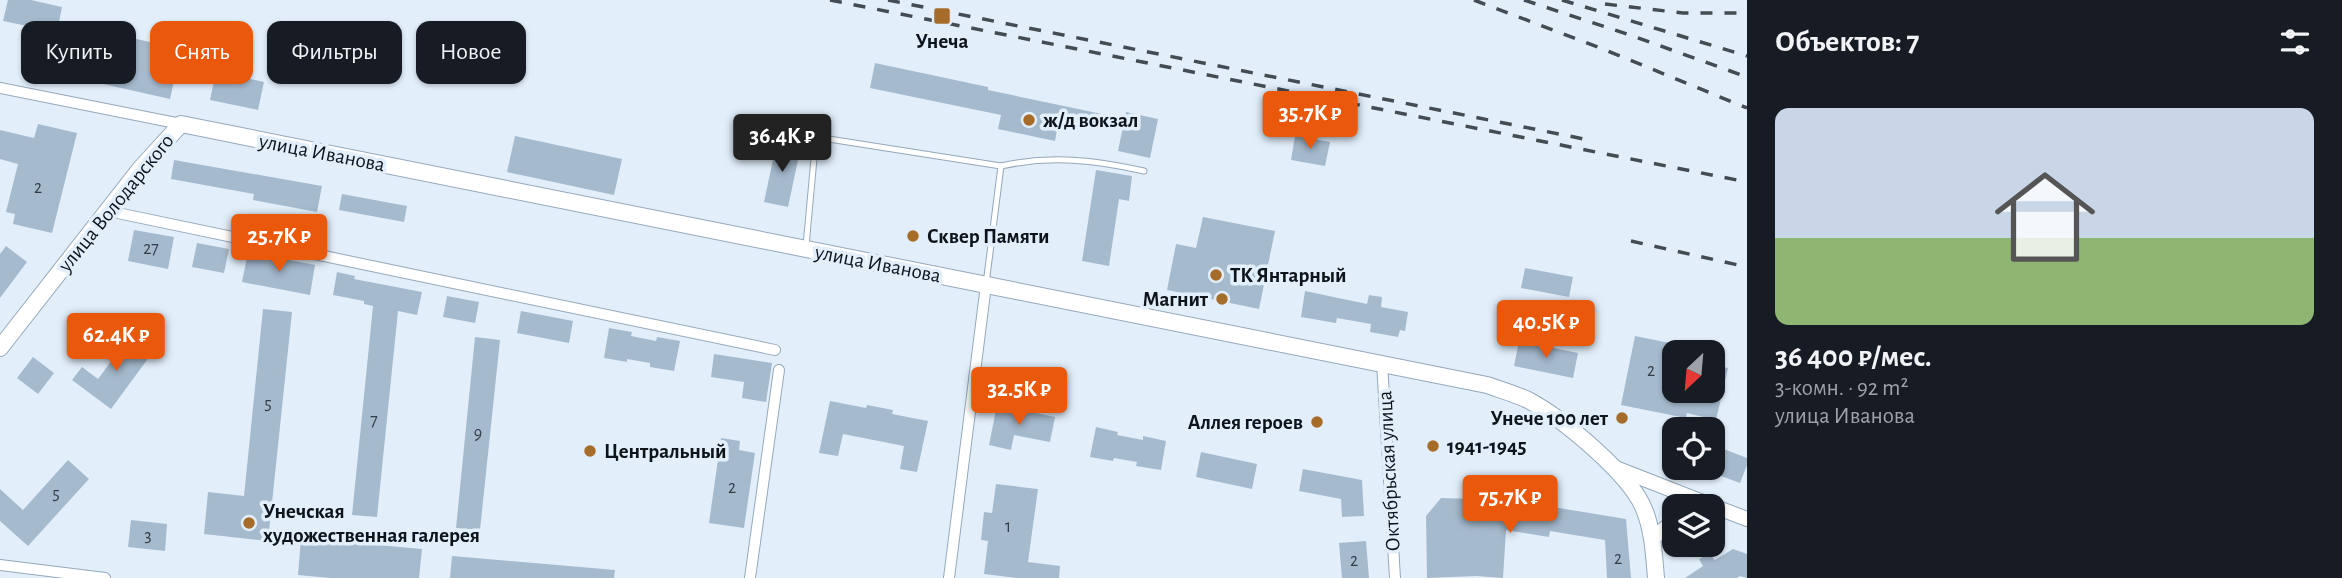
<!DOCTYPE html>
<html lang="ru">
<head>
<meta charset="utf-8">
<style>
  body { margin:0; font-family:"Alegreya Sans",sans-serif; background:#20242c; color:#f1f3f6; height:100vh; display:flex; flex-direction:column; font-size:26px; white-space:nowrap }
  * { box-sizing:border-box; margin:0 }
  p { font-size:23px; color:#9ea1a6 }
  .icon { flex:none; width:38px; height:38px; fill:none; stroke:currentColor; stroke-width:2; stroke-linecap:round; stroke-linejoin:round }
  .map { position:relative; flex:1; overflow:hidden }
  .side { display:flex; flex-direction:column; background:#171b24; width:595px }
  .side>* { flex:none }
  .banner { position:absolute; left:21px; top:21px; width:665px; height:63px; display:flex; gap:14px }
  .needle { width:46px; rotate:206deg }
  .fabs { position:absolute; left:1662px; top:340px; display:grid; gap:14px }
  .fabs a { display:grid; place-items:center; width:63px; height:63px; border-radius:14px; background:#171b24; box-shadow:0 2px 5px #0004; font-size:35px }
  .price { position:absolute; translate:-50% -60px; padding:0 16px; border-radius:7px; background:#ea580c; color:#fff; font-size:23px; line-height:46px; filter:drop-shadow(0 2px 4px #0008) }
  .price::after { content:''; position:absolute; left:50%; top:42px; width:21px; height:16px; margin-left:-10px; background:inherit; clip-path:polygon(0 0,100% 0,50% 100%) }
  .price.on { background:#222; color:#fff }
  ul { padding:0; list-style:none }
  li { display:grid; align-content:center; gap:14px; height:371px; padding:0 28px }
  li span { display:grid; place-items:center; height:217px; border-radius:14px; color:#555 }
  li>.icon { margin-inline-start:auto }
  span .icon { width:126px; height:126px; fill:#fffc; stroke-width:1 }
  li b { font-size:30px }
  h2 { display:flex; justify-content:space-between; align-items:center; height:84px; padding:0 28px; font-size:30px }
  .tag { padding:0 24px; border-radius:14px; background:#171b24; box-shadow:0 2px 5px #0004; font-size:24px; line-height:63px }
  .tag.on { background:#ea580c; color:#fff }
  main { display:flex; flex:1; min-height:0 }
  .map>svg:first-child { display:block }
</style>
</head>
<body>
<main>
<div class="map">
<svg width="1747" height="578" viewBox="0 0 1747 578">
  <rect width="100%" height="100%" fill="#e2effb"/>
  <g fill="#a6bace">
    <polygon points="8,0 31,0 62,7 57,32 3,21"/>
    <polygon points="92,29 181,49 170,99 81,79"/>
    <polygon points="875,63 988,87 988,90 1102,114 1099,128 1059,120 1055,141 998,129 1001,115 870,88"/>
    <polygon points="216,71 264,82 258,110 210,100"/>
    <polygon points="1126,112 1158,119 1150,158 1118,151"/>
    <polygon points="38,124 77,133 52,233 13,224 15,214 6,212 18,164 0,159 0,130 34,138"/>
    <polygon points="515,136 622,159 614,195 507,172"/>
    <polygon points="1295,136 1330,142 1325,166 1291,160"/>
    <polygon points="777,141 801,146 788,207 764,202"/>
    <polygon points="174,160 322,186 317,212 253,200 254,194 171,179"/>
    <polygon points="1096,170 1132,176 1129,201 1119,199 1109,266 1082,261"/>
    <polygon points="342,194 407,206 404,222 339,210"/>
    <polygon points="1203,217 1275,231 1259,309 1167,290 1176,244 1196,248"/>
    <polygon points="134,230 174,237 168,269 128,261"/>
    <polygon points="197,243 229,249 224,273 192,267"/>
    <polygon points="6,246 27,262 0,298 0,254"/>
    <polygon points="248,252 315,265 310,295 242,282"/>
    <polygon points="1525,268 1573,277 1569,297 1521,288"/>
    <polygon points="337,272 355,276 354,279 422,292 417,315 398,311 377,517 352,515 373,306 364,304 364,301 333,295"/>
    <polygon points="1305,291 1367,304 1369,295 1382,297 1381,307 1408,312 1405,331 1400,330 1398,337 1370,332 1371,324 1337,318 1336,323 1301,317"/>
    <polygon points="447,296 479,302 475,323 443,317"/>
    <polygon points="263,309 292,312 268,541 204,534 208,492 244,496"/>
    <polygon points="521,311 573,321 569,343 517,333"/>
    <polygon points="609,328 632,332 631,336 656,341 657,337 680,341 674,371 650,367 650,363 627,359 627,362 604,358"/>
    <polygon points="137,335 155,349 111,409 72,380 82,367 98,379 118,352 122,355"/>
    <polygon points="1635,336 1675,344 1675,390 1713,390 1713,365 1728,368 1716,420 1687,413 1686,418 1621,405"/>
    <polygon points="475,337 500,340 480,530 456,528"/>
    <polygon points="1519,341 1578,353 1573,378 1514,366"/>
    <polygon points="714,354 772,363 766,402 742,398 744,382 711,377"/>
    <polygon points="33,357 54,373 38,394 17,378"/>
    <polygon points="830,401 866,408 867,405 893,410 892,414 928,421 917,472 900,469 904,446 843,434 838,456 819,453"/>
    <polygon points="997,405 1055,417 1050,442 1014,435 1011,450 989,445"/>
    <polygon points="1096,427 1118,432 1117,435 1143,440 1143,436 1166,441 1161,470 1136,466 1137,462 1114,458 1113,461 1090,457"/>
    <polygon points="721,438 740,441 739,450 755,453 744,528 709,523"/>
    <polygon points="1713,445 1747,458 1747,465 1740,483 1713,473"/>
    <polygon points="1201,452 1257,464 1252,489 1196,477"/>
    <polygon points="68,460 89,479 28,546 0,521 0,489 23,510"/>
    <polygon points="1303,469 1362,480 1364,516 1342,517 1341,499 1299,491"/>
    <polygon points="996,484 1038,489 1028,562 1060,566 1059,578 1017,578 984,574 988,541 981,540 984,512 992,513"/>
    <polygon points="1441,498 1510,500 1626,519 1631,578 1607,578 1605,540 1550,531 1549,537 1506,530 1503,578 1477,576 1427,578 1426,516"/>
    <polygon points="131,520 167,524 165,551 128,547"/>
    <polygon points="301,538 422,549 419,578 330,578 298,575"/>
    <polygon points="1366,541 1369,578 1342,578 1339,543"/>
    <polygon points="1733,549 1747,554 1747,578 1740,576 1737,578 1685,578 1703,566 1699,559 1709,554 1715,560"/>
    <polygon points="452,556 615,570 614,578 450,578"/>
  </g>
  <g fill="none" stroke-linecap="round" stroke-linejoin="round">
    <g stroke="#94a8bb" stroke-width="7">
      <g id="lane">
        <path d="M 806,246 L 816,137 L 1001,166 C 1051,155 1095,160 1144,171"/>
        <polyline points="986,284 1001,166"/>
      </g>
    </g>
    <g stroke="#94a8bb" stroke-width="12">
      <g id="street">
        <polyline points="0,88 181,124"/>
        <polyline points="108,211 775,350"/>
        <polyline points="1382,363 1395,578"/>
        <polyline points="0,565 105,578"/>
        <polyline points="750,578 779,370"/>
        <polyline points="949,578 986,285"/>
      </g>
    </g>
    <g stroke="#94a8bb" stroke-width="16">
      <g id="secondary">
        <polyline points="1613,467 1713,506"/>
        <polyline points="1713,506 1747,519"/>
        <polyline points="1652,539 1675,520"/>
      </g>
    </g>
    <g stroke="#94a8bb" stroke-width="18">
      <path id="primary" d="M 0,348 L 140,169 L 181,124 L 1487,385 C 1501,390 1515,394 1528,400 C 1562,418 1630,474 1644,509 C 1653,531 1654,555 1656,578"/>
    </g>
    <use href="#lane" stroke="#fff" stroke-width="5"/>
    <use href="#street" stroke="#fff" stroke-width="10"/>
    <use href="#secondary" stroke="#fff" stroke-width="14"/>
    <use href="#primary" stroke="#fff" stroke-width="16"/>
    <g stroke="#434b53" stroke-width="3.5" stroke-dasharray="12 12" stroke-linecap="butt">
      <polyline points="830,0 1747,182"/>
      <polyline points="888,0 1589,140"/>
      <polyline points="1474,0 1603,49 1747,108"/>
      <polyline points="1524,0 1630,35 1747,77"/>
      <polyline points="1562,0 1747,56"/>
      <polyline points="1605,4 1683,13 1747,13"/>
      <polyline points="1631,241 1747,267"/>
    </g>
  </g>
  <g fill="#a56d29" stroke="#e2effb" stroke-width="2.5">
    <rect x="933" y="7" width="18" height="18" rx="3.5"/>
    <circle cx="1029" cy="120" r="7"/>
    <circle cx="913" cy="236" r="7"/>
    <circle cx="1216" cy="275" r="7"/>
    <circle cx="1222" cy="299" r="7"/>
    <circle cx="1622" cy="418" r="7"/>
    <circle cx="1317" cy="422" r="7"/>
    <circle cx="1433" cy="446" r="7"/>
    <circle cx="590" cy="451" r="7"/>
    <circle cx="249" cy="523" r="7"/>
  </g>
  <g text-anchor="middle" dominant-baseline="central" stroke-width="7" stroke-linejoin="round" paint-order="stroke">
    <g font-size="18" fill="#333e48">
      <text x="38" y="188">2</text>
      <text x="151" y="249">27</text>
      <text x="1651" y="371">2</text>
      <text x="268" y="404">5</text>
      <text x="374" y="421">7</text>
      <text x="478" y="434">9</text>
      <text x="732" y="488">2</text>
      <text x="56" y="494">5</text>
      <text x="1008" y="527">1</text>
      <text x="148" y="536">3</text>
      <text x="1618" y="559">2</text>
      <text x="1354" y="561">2</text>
    </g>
    <g font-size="21" font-weight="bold" fill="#0d141b" stroke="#e2effb" text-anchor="start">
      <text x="942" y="41" text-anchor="middle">Унеча</text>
      <text x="1043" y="120">ж/д вокзал</text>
      <text x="927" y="236">Сквер Памяти</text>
      <text x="1230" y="275">ТК Янтарный</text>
      <text x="1208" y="299" text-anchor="end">Магнит</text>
      <text x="1608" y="418" text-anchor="end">Унече 100 лет</text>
      <text x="1303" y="422" text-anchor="end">Аллея героев</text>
      <text x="1447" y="446">1941-1945</text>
      <text x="604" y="451">Центральный</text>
      <text x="263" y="511">Унечская<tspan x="263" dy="24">художественная галерея</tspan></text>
    </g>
    <g font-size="21" fill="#0d141b" stroke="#e2effb">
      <text transform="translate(322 153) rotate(11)">улица Иванова</text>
      <text transform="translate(116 203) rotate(-51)">улица Володарского</text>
      <text transform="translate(878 264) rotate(11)">улица Иванова</text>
      <text transform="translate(1389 471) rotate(-93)">Октябрьская улица</text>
    </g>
  </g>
</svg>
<div class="fabs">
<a><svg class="needle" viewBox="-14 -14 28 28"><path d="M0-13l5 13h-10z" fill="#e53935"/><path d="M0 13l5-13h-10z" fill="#9ea1a6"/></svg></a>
<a><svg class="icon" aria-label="locate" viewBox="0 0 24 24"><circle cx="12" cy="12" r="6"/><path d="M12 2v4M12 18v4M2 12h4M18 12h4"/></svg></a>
<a><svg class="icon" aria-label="layers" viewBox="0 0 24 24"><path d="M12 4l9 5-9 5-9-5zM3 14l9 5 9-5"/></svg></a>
</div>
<b class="price" style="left:1310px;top:151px">35.7K ₽</b>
<b class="price on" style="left:782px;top:174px">36.4K ₽</b>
<b class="price" style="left:279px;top:274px">25.7K ₽</b>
<b class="price" style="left:1546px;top:360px">40.5K ₽</b>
<b class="price" style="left:116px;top:373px">62.4K ₽</b>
<b class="price" style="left:1019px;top:427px">32.5K ₽</b>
<b class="price" style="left:1510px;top:535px">75.7K ₽</b>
<div class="banner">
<a class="tag">Купить</a>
<a class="tag on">Снять</a>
<a class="tag">Фильтры</a>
<a class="tag">Новое</a>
</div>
</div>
<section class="side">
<h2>Объектов: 7<svg class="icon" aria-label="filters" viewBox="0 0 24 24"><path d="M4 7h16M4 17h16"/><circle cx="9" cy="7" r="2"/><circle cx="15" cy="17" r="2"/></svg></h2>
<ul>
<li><span style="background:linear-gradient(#c9d6e8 60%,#8fb573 0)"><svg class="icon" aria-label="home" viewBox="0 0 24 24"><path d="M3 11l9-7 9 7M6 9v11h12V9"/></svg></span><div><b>36 400 ₽/мес.</b><p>3-комн. · 92 m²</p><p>улица Иванова</p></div></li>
</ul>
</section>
</main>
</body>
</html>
